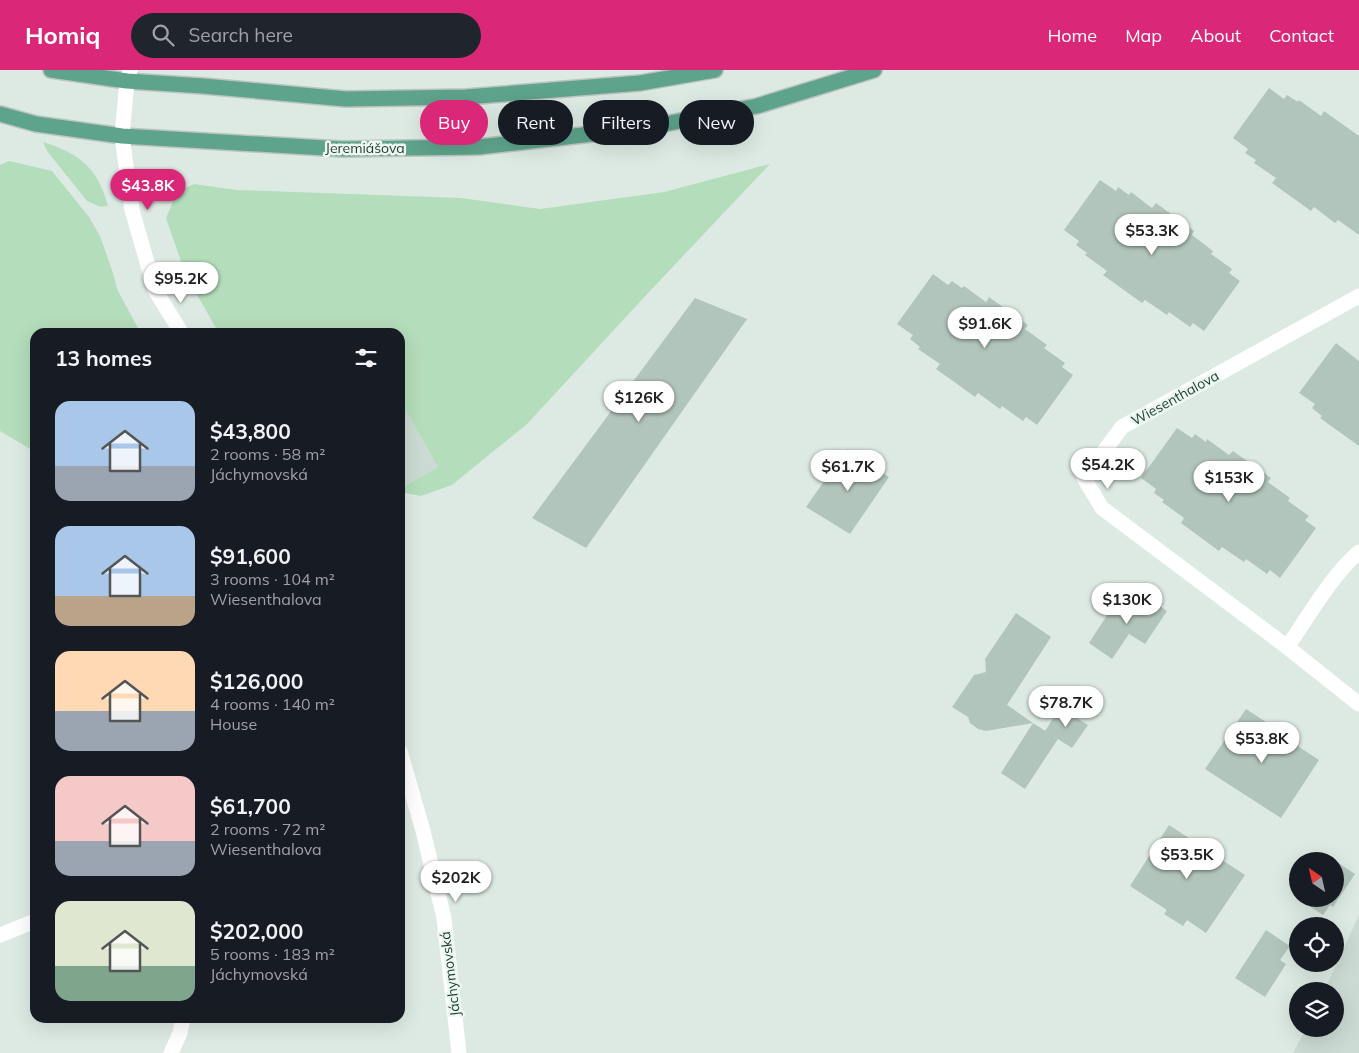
<!DOCTYPE html>
<html lang="en">
<head>
<meta charset="utf-8">
<style>
  body { margin:0; font-family:Mulish,sans-serif; background:#20242c; color:#f1f3f6; height:100vh; display:flex; flex-direction:column; font-size:19px; white-space:nowrap }
  * { box-sizing:border-box; margin:0 }
  p { font-size:16px; color:#9ea1a6 }
  .icon { flex:none; width:28px; height:28px; fill:none; stroke:currentColor; stroke-width:2; stroke-linecap:round; stroke-linejoin:round }
  .map { position:relative; flex:1; overflow:hidden }
  .panel { position:absolute; left:30px; top:258px; width:375px; height:695px; display:flex; flex-direction:column; background:#171b24; border-radius:15px; box-shadow:0 5px 20px #0002 }
  .panel>* { flex:none }
  .hud { position:absolute; left:420px; top:30px; width:475px; height:45px; display:flex; gap:10px }
  .needle { width:32px; rotate:326deg }
  .controls { position:absolute; left:1289px; top:782px; display:grid; gap:10px }
  .controls a { display:grid; place-items:center; width:55px; height:55px; border-radius:50%; background:#171b24; box-shadow:0 5px 20px #0002; font-size:25px }
  .price { position:absolute; translate:-50% -42px; padding:0 11px; border-radius:18px; background:#fff; color:#222; font-size:16px; line-height:32px; filter:drop-shadow(0 1px 2px #0008) }
  .price::after { content:''; position:absolute; left:50%; top:30px; width:15px; height:11px; margin-left:-8px; background:inherit; clip-path:polygon(0 0,100% 0,50% 100%) }
  .price.current { background:#db2777; color:#fff }
  ul { padding:0; list-style:none }
  li { display:flex; align-items:center; gap:15px; height:125px; padding:0 25px }
  li span { display:grid; place-items:center; flex:none; width:140px; height:100px; border-radius:15px; color:#555 }
  li>.icon { margin-inline-start:auto }
  span .icon { width:60px; height:60px; fill:#fffc; stroke-width:1 }
  li b { font-size:21px }
  h2 { display:flex; justify-content:space-between; align-items:center; height:60px; padding:0 25px; font-size:21px }
  .chip { padding:0 18px; border-radius:22px; background:#171b24; box-shadow:0 5px 20px #0002; font-size:18px; line-height:45px }
  .chip.current { background:#db2777; color:#fff }
  header { display:flex; align-items:center; gap:30px; box-sizing:border-box; height:70px; padding:0 25px; background:#db2777; color:#fff }
  header strong { font-size:24px }
  nav { display:flex; gap:28px; margin-inline-start:auto; font-size:18px }
  .search { width:350px; height:45px; background:#20242c; display:flex; align-items:center; gap:12px; box-sizing:border-box; padding:0 18px; border-radius:28px; color:#9ea1a6; font-size:19px }
  .map>svg:first-child { display:block }
</style>
</head>
<body>
<header>
<strong>Homiq</strong>
<div class="search"><svg class="icon" aria-label="search" viewBox="0 0 24 24"><circle cx="10" cy="10" r="6"/><path d="M15 15l6 6"/></svg>Search here</div>
<nav><a>Home</a><a>Map</a><a>About</a><a>Contact</a></nav>
</header>
<div class="map">
<svg width="1359" height="983" viewBox="0 0 1359 983">
  <rect width="100%" height="100%" fill="#ddeae3"/>
  <g fill="#cbdad2">
    <polygon points="400,330 438,397 400,419"/>
    <polygon points="1359,845 1359,983 1293,983 1306,959 1335,959 1335,921 1324,921"/>
  </g>
  <g fill="#b4ddbb">
    <path d="M 43,72 C 80,84 97,97 108,136 L 101,137 L 87,131 L 47,81 Z"/>
    <polygon points="9,91 52,101 89,147 100,166 113,203 117,219 140,262 35,262 35,382 0,361 0,95"/>
    <polygon points="770,94 649,222 527,354 452,415 421,426 400,422 400,419 438,397 400,330 400,262 218,262 185,203 166,148 177,122 194,114 237,120 461,128 540,139 664,122"/>
  </g>
  <g fill="#b2c5bc">
    <polygon points="1269,18 1284,29 1287,25 1298,32 1299,30 1321,46 1324,41 1359,66 1359,165 1338,150 1335,153 1314,137 1311,141 1272,113 1276,108 1254,93 1256,90 1245,83 1248,79 1233,68"/>
    <polygon points="1100,110 1116,121 1118,117 1129,125 1131,122 1152,138 1156,133 1194,161 1192,165 1213,181 1211,184 1232,199 1229,203 1240,211 1204,261 1193,253 1190,257 1169,242 1167,245 1145,230 1142,233 1103,205 1107,201 1085,185 1087,183 1076,175 1079,171 1064,160"/>
    <polygon points="933,204 948,215 952,211 962,218 964,216 986,232 989,227 1028,255 1025,259 1047,275 1044,278 1065,293 1062,297 1073,305 1037,355 1026,347 1023,351 1002,336 1000,339 978,323 975,327 960,316 936,299 940,294 918,279 920,277 910,269 913,265 897,254"/>
    <polygon points="695,228 747,249 586,478 532,448"/>
    <polygon points="1336,273 1359,291 1359,376 1320,348 1322,346 1312,338 1315,334 1299,323"/>
    <polygon points="1177,358 1192,368 1195,364 1206,372 1207,369 1229,385 1233,381 1271,408 1268,412 1290,428 1288,431 1309,446 1305,450 1316,458 1280,508 1270,500 1267,504 1246,489 1244,492 1222,477 1219,481 1181,453 1184,448 1162,432 1164,430 1154,423 1156,419 1141,408"/>
    <polygon points="847,379 889,407 850,464 806,437"/>
    <polygon points="1121,524 1143,539 1149,529 1167,541 1145,574 1129,564 1112,589 1089,573"/>
    <polygon points="1016,543 1051,567 1007,635 1033,653 986,661 978,659 970,653 968,647 952,637 974,605 986,602 985,589"/>
    <polygon points="1060,638 1088,655 1072,678 1045,661"/>
    <polygon points="1246,639 1266,652 1264,654 1319,690 1281,748 1205,699"/>
    <polygon points="1033,653 1058,669 1025,719 1001,703"/>
    <polygon points="1169,755 1245,805 1206,863 1187,850 1183,856 1164,844 1167,840 1130,816"/>
    <polygon points="1326,785 1355,804 1333,837 1330,835 1323,845 1297,828 1335,829 1335,791 1321,791"/>
    <polygon points="1266,860 1290,876 1280,890 1286,894 1265,927 1235,908"/>
  </g>
  <g fill="none" stroke-linecap="round" stroke-linejoin="round">
    <g stroke="#bcc4c1" stroke-width="18">
      <g id="major">
        <polyline points="51,0 127,11 203,16 346,29 466,27 640,13 715,0"/>
        <polyline points="0,44 36,54 122,66 342,79 479,77 644,58 757,36 874,0"/>
      </g>
    </g>
    <g stroke="#fff" stroke-width="15">
      <polyline points="130,0 127,11 122,66 132,140 155,220 181,262"/>
      <polyline points="1359,226 1122,357 1084,408 1102,438 1287,577 1359,634"/>
      <path d="M 1287,577 C 1307,549 1333,503 1359,482"/>
      <polyline points="400,681 423,761 444,848 459,983"/>
      <polyline points="0,865 35,851"/>
      <polyline points="171,983 180,963 183,948"/>
    </g>
    <use href="#major" stroke="#5ea38b" stroke-width="15"/>
  </g>
  <g text-anchor="middle" dominant-baseline="central" stroke-width="5" stroke-linejoin="round" paint-order="stroke">
    <g font-size="14" fill="#1e3a30" stroke="#edf7f1">
      <text x="365" y="78">Jeremiášova</text>
      <text transform="translate(1175 328) rotate(-29)">Wiesenthalova</text>
      <text transform="translate(450 904) rotate(-97)">Jáchymovská</text>
    </g>
  </g>
</svg>
<div class="controls">
<a><svg class="needle" viewBox="-14 -14 28 28"><path d="M0-13l5 13h-10z" fill="#e53935"/><path d="M0 13l5-13h-10z" fill="#9ea1a6"/></svg></a>
<a><svg class="icon" aria-label="locate" viewBox="0 0 24 24"><circle cx="12" cy="12" r="6"/><path d="M12 2v4M12 18v4M2 12h4M18 12h4"/></svg></a>
<a><svg class="icon" aria-label="layers" viewBox="0 0 24 24"><path d="M12 4l9 5-9 5-9-5zM3 14l9 5 9-5"/></svg></a>
</div>
<b class="price current" style="left:148px;top:141px">$43.8K</b>
<b class="price" style="left:1152px;top:186px">$53.3K</b>
<b class="price" style="left:181px;top:234px">$95.2K</b>
<b class="price" style="left:985px;top:279px">$91.6K</b>
<b class="price" style="left:639px;top:353px">$126K</b>
<b class="price" style="left:1108px;top:420px">$54.2K</b>
<b class="price" style="left:848px;top:422px">$61.7K</b>
<b class="price" style="left:1229px;top:433px">$153K</b>
<b class="price" style="left:1127px;top:555px">$130K</b>
<b class="price" style="left:1066px;top:658px">$78.7K</b>
<b class="price" style="left:1262px;top:694px">$53.8K</b>
<b class="price" style="left:1187px;top:810px">$53.5K</b>
<b class="price" style="left:456px;top:833px">$202K</b>
<div class="hud">
<a class="chip current">Buy</a>
<a class="chip">Rent</a>
<a class="chip">Filters</a>
<a class="chip">New</a>
</div>
<section class="panel">
<h2>13 homes<svg class="icon" aria-label="filters" viewBox="0 0 24 24"><path d="M4 7h16M4 17h16"/><circle cx="9" cy="7" r="2"/><circle cx="15" cy="17" r="2"/></svg></h2>
<ul>
<li><span style="background:linear-gradient(#a9c7e8 65%,#9aa5b1 0)"><svg class="icon" aria-label="home" viewBox="0 0 24 24"><path d="M3 11l9-7 9 7M6 9v11h12V9"/></svg></span><div><b>$43,800</b><p>2 rooms · 58 m²</p><p>Jáchymovská</p></div></li>
<li><span style="background:linear-gradient(#a9c7e8 70%,#b9a48a 0)"><svg class="icon" aria-label="home" viewBox="0 0 24 24"><path d="M3 11l9-7 9 7M6 9v11h12V9"/></svg></span><div><b>$91,600</b><p>3 rooms · 104 m²</p><p>Wiesenthalova</p></div></li>
<li><span style="background:linear-gradient(#ffd9b3 60%,#9aa5b1 0)"><svg class="icon" aria-label="home" viewBox="0 0 24 24"><path d="M3 11l9-7 9 7M6 9v11h12V9"/></svg></span><div><b>$126,000</b><p>4 rooms · 140 m²</p><p>House</p></div></li>
<li><span style="background:linear-gradient(#f6c9c9 65%,#9aa5b1 0)"><svg class="icon" aria-label="home" viewBox="0 0 24 24"><path d="M3 11l9-7 9 7M6 9v11h12V9"/></svg></span><div><b>$61,700</b><p>2 rooms · 72 m²</p><p>Wiesenthalova</p></div></li>
<li><span style="background:linear-gradient(#dfe7d0 65%,#7fa58c 0)"><svg class="icon" aria-label="home" viewBox="0 0 24 24"><path d="M3 11l9-7 9 7M6 9v11h12V9"/></svg></span><div><b>$202,000</b><p>5 rooms · 183 m²</p><p>Jáchymovská</p></div></li>
</ul>
</section>
</div>
</body>
</html>
